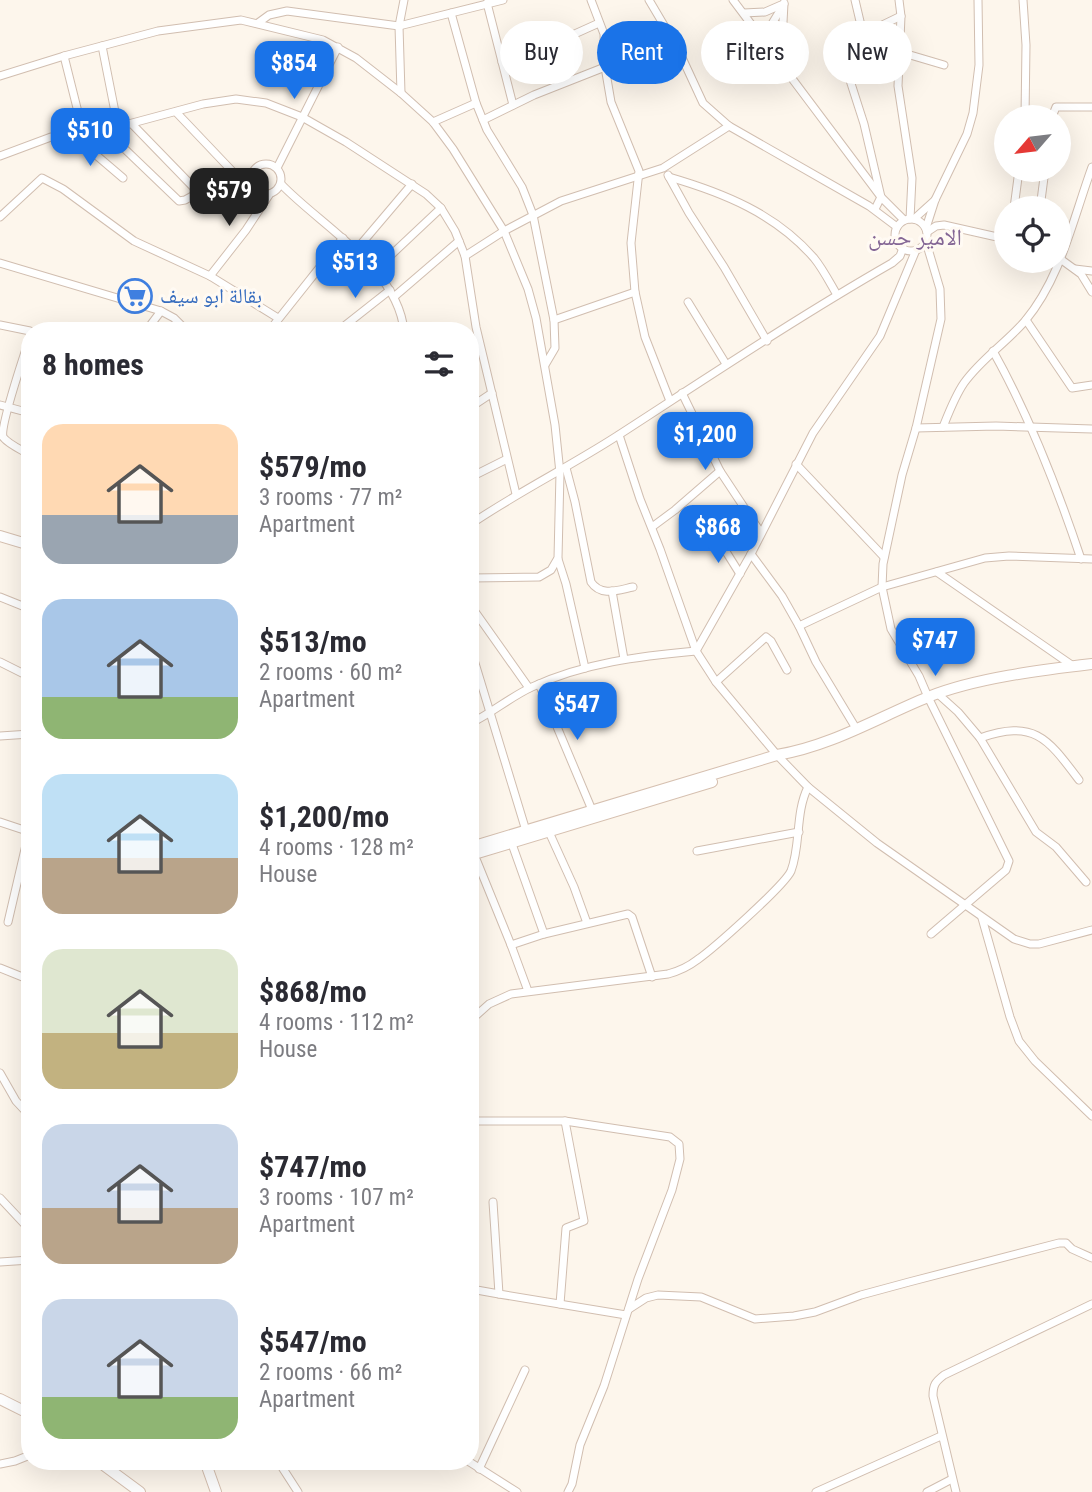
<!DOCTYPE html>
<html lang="en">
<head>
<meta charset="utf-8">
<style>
  body { margin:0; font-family:"Roboto Condensed","Noto Naskh Arabic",sans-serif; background:#f7f7f7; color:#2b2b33; height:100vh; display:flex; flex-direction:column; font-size:26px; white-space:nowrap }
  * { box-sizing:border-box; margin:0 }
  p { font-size:23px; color:#7c7c81 }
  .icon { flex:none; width:38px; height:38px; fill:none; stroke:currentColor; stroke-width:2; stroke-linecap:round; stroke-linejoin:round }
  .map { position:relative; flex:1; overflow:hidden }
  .sheet { position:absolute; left:21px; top:322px; width:458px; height:1148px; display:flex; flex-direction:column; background:#fff; border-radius:28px; box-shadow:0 7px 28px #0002 }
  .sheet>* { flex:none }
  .top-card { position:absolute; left:500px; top:21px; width:486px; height:63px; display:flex; gap:14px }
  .needle { width:46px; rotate:242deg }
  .controls { position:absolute; left:994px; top:105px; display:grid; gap:14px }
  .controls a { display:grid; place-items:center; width:77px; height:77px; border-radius:50%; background:#fff; box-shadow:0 7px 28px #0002; font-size:35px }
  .price { position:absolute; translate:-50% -60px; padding:0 16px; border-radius:14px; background:#1a73e8; color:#fff; font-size:23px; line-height:46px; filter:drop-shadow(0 2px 4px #0008) }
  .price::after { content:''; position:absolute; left:50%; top:42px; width:21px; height:16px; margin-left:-10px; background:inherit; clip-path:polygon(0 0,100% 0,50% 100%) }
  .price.selected { background:#222; color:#fff }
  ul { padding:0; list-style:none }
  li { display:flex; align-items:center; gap:21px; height:175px; padding:0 21px }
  li span { display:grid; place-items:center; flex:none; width:196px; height:140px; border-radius:21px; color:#555 }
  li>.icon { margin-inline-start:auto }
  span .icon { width:84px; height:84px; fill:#fffc; stroke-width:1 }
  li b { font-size:30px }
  h2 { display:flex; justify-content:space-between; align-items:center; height:84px; padding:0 21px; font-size:30px }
  .tag { padding:0 24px; border-radius:32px; background:#fff; box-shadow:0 7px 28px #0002; font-size:24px; line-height:63px }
  .tag.selected { background:#1a73e8; color:#fff }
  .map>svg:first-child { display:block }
</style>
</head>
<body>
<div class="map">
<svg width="1092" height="1492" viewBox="0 0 1092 1492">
  <rect width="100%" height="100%" fill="#fdf6ec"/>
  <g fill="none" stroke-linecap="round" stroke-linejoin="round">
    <g stroke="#d1beb0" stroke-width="9">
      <g id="street">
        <polyline points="591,0 604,34 605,67 611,102 639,171 631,243 635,292 645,337 670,401"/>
        <polyline points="649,0 678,49 703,103 729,126 869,206 897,227"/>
        <polyline points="733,0 881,197 904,220"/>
        <polyline points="855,0 863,34"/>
        <polyline points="899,0 901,16 898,86 912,178 910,219"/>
        <polyline points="1023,0 1026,45 1025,117"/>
        <polyline points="487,3 513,105"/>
        <polyline points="451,13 476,103 487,130 522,187 533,215 554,320 555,348 545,365"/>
        <polyline points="744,13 765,12 781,5"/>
        <polyline points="258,23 269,15 287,11 399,26 503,0"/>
        <polyline points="767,43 773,22 784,4"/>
        <polyline points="102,46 118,127"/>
        <polyline points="900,52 944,65"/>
        <polyline points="64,56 84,136"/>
        <polyline points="781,61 784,3"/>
        <polyline points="502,62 548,46 599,23"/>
        <polyline points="0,76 64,56 158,31 241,20 323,40 356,58 401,93 433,122 453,149 504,231 528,289 536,318 555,425 560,473 558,558 551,570 539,577 471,578"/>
        <polyline points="401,93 399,26 404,0"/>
        <polyline points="176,112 234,173"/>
        <polyline points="1052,117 1056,107 1092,107"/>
        <polyline points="483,120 534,95 605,67"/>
        <polyline points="433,122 476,103"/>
        <polyline points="132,124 199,193"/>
        <polyline points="106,131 179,201 185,200 234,173 252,174"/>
        <polyline points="75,137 123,178"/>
        <polyline points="0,156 51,137 84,136 203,104 236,99 266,103 302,117 346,142 426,194 441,208 455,231 465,256 476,327 516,494"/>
        <circle cx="266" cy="179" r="15"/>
        <polyline points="277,168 338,47"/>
        <polyline points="668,175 689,213 724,267 767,341"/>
        <path d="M 669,177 C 724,193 776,214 814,258 C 823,269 830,283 837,295"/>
        <path d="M 281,184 C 321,226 398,268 404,331"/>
        <polyline points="1014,208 1019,170"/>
        <polyline points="1040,208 1045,170"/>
        <polyline points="875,209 881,197 864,124 839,46 901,16"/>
        <polyline points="0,217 42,178 63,189 134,241 210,276 278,318"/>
        <polyline points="914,219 935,200"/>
        <circle cx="911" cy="235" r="16"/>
        <polyline points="926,228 935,200 967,134 973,113 979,65 978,0"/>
        <polyline points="927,232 936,226 944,225 1006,239"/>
        <polyline points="926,242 940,289 941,319 916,428 902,475 883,564 882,587 891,629 919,676 928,697 1009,861 1006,870 931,934"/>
        <polyline points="356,250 412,184"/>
        <polyline points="465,256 504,231 561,201 663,168 729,126"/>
        <polyline points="1059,258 1081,274 1092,292"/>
        <polyline points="0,263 161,311 174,318 187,331"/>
        <polyline points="1075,269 1092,271"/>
        <polyline points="374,271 441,208"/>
        <polyline points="210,276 246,230 269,195"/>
        <polyline points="395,296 459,241"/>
        <polyline points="688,302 726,364"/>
        <polyline points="554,320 635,292"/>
        <polyline points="1026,320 1072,388 1092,385"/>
        <polyline points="0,325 30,331"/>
        <polyline points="146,331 161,311"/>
        <polyline points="269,331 343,238"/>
        <polyline points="338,331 390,290"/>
        <path d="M 30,337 C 25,352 0,426 3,437 C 8,444 22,450 30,455"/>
        <path d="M 993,351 C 1030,417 1057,487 1081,559"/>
        <polyline points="682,393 720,471 761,533"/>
        <polyline points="0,405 30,413"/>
        <polyline points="471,407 492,393"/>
        <path d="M 943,427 C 949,412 955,396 964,383 C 981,359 1006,343 1025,321 C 1061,278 1073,219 1092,167"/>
        <polyline points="916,428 996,426 1092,429"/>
        <polyline points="619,435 640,499 660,549 696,651 716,682 777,755 808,787 877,843 1014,939 1030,944 1039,944 1092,930"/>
        <polyline points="796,464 884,557"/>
        <path d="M 566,468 L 575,502 L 591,582 C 601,597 618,590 633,587"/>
        <polyline points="471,477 507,459"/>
        <path d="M 471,524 C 518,492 569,467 617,436 C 708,377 798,317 892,263 L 900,256 L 903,248"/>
        <polyline points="652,527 675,510 720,471"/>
        <polyline points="720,542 740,574"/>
        <polyline points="751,554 782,596 799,626 882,587 985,558 1009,556 1092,559"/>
        <polyline points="558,559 566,584 585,668"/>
        <polyline points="937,572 1073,666"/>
        <polyline points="612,591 624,659"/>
        <polyline points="0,597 30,609"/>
        <polyline points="471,606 529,688"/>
        <polyline points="799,626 816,662 857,730"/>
        <polyline points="471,650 527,834"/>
        <polyline points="696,651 751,554 813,433 880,336 916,250"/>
        <polyline points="0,662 30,677"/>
        <polyline points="716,682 766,637 771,641 787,670"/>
        <polyline points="539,684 592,810"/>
        <polyline points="938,694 958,712 980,738 1036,832 1056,847 1086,882"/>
        <path d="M 471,723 C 492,713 510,697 532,687 C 583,663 640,656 696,651"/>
        <polyline points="0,736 30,734"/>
        <path d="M 980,738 C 1035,719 1048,739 1079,780"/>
        <polyline points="0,822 30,832"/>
        <polyline points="549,832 574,887 587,923"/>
        <polyline points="512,844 544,934"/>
        <polyline points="697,851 799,832"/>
        <polyline points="474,854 511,945 544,934 628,914 632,917 652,977"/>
        <polyline points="982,918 1010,1017 1019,1041 1035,1061 1092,1116"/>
        <polyline points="8,922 29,832"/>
        <polyline points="511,945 528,991"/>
        <polyline points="0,968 30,980"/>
        <polyline points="471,1003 477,1014"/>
        <path d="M 471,1020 L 489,1004 L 511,994 L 668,974 C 679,971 688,967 697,960 C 713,949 784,886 791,871 C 801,845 795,813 808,787"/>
        <polyline points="0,1073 16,1101 30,1116"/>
        <polyline points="471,1121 565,1121 670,1137 679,1144 680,1159 672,1190 638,1279 604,1386 580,1445 572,1484 568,1492"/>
        <polyline points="0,1198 30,1230"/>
        <polyline points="493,1202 499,1294 626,1315"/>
        <polyline points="0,1262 30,1260"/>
        <polyline points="471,1289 499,1294"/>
        <polyline points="560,1304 566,1228 584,1221 565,1121"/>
        <polyline points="629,1309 646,1298 658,1295 701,1297 755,1319 794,1316 815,1312 861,1295 909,1282 1059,1243 1066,1243 1072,1249 1092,1258"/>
        <polyline points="278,1461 298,1492"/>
        <polyline points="468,1461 517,1492"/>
        <polyline points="0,1464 15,1461 30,1455"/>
        <polyline points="479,1469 525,1370"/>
        <polyline points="816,1492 941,1436"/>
        <polyline points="927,1492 952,1479"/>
        <path d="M 956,1492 L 933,1396 C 933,1385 935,1382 944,1375 L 1092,1304"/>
      </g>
    </g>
    <g stroke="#d6c0b0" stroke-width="12">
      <g id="secondary">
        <polyline points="0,536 30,545"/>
        <path d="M 471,847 L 777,755 C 831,746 877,718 928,697 C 975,678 1041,670 1092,664"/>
        <polyline points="471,855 712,782"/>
        <polyline points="0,1399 30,1414"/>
        <polyline points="98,1461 140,1492"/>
        <polyline points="205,1461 216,1492"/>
      </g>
    </g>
    <use href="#street" stroke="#fff" stroke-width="7"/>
    <use href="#secondary" stroke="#fff" stroke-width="10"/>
  </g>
  <defs>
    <g id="supermarket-ring" transform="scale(1.75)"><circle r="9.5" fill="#fffaf3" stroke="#3f7fe0" stroke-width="1.5"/><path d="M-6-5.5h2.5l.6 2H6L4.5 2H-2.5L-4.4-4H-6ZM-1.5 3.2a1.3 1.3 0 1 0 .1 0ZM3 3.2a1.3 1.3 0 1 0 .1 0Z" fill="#3f7fe0"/></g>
  </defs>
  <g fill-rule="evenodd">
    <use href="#supermarket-ring" x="135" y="296"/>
  </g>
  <g text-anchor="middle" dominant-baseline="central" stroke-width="6" stroke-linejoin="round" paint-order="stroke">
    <g font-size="21" fill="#366cbe" stroke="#fffaf3" text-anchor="start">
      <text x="160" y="296">بقالة ابو سيف</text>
    </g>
    <g font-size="23" fill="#846695" stroke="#fffaf3">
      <text x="915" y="237">الامير حسن</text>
    </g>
  </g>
</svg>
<div class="controls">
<a><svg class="needle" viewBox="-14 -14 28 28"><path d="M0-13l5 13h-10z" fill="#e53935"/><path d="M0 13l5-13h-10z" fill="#7c7c81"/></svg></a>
<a><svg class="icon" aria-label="locate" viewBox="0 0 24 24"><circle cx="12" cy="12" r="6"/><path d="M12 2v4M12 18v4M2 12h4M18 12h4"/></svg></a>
</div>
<b class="price" style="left:294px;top:101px">$854</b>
<b class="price" style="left:90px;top:168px">$510</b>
<b class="price selected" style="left:229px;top:228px">$579</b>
<b class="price" style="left:355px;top:300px">$513</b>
<b class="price" style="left:705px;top:472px">$1,200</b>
<b class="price" style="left:718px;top:565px">$868</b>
<b class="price" style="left:935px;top:678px">$747</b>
<b class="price" style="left:577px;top:742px">$547</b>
<div class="top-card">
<a class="tag">Buy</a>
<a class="tag selected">Rent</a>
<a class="tag">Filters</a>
<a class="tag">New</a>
</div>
<section class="sheet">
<h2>8 homes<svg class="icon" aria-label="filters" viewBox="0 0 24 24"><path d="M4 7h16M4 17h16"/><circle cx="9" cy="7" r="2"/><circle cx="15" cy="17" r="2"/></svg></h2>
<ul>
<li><span style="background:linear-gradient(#ffd9b3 65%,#9aa5b1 0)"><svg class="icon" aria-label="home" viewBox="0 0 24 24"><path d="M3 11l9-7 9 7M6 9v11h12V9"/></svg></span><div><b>$579/mo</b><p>3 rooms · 77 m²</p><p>Apartment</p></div></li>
<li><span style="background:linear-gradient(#a9c7e8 70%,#8fb573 0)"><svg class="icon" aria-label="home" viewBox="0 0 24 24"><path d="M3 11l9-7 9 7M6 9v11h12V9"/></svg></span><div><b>$513/mo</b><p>2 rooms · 60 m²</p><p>Apartment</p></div></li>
<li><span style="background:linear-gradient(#bfe0f5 60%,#b9a48a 0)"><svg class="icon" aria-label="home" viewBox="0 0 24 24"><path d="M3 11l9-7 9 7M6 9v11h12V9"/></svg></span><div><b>$1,200/mo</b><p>4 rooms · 128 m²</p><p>House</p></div></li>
<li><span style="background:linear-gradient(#dfe7d0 60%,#c2b280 0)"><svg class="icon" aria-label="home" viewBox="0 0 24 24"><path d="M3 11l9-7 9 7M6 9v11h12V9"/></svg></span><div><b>$868/mo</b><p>4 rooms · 112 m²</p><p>House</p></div></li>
<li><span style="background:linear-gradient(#c9d6e8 60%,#b9a48a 0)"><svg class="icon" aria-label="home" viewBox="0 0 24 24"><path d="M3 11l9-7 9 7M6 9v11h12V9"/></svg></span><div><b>$747/mo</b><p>3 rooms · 107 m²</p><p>Apartment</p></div></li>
<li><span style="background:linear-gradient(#c9d6e8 70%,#8fb573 0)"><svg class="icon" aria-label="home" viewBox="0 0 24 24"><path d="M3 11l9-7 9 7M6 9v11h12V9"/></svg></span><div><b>$547/mo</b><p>2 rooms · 66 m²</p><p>Apartment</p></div></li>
</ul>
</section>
</div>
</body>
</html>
